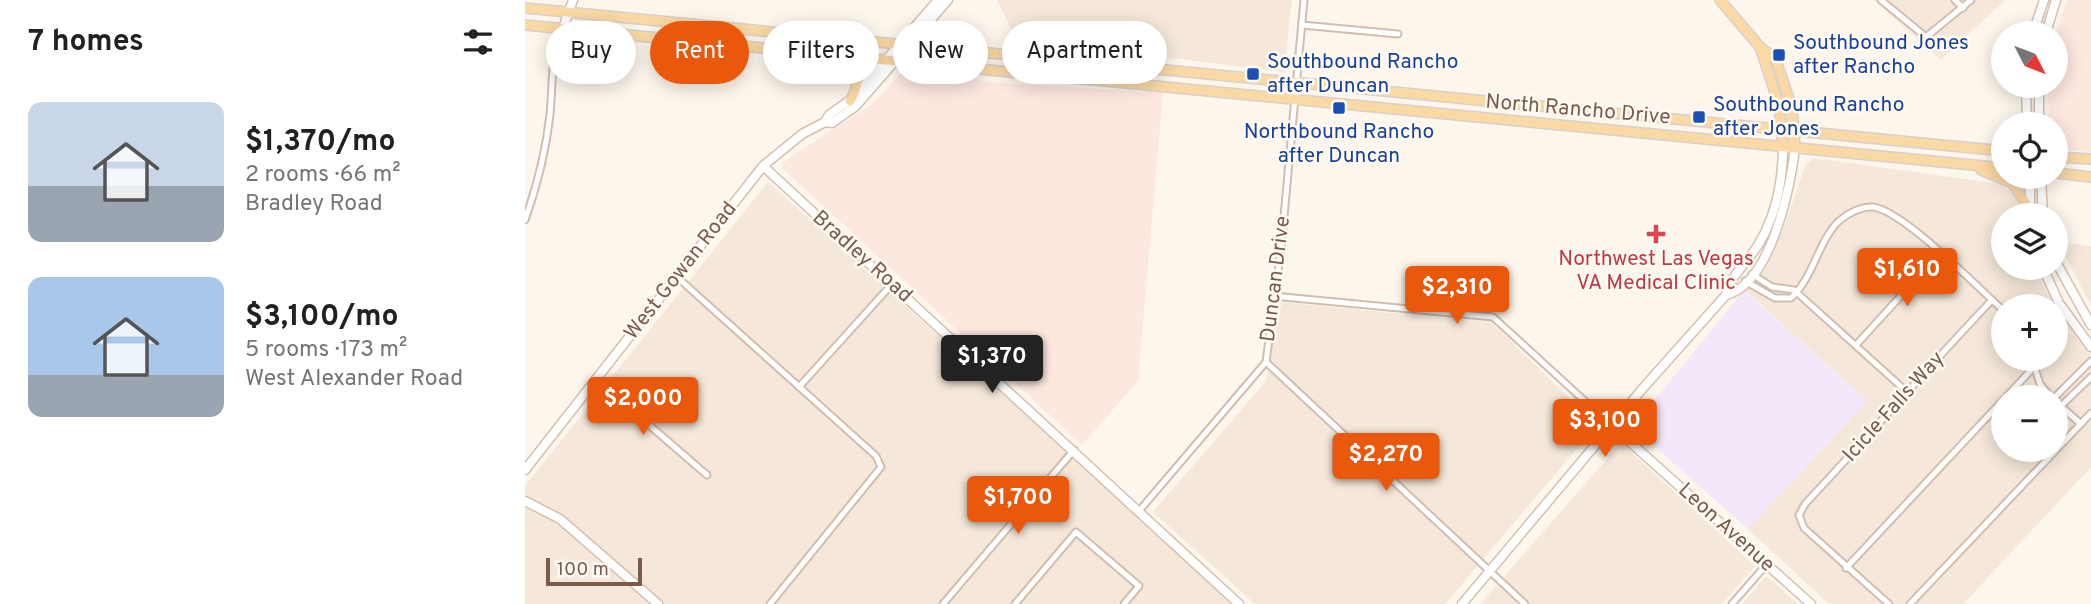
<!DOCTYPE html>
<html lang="en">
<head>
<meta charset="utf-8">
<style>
  body { margin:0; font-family:Overpass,sans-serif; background:#f2f2f2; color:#202124; height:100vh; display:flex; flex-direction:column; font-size:26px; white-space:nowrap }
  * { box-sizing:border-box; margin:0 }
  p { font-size:23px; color:#757577 }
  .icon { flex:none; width:38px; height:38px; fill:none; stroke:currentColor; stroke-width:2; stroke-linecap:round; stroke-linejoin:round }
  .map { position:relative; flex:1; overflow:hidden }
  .sheet { display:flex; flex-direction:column; background:#fff; width:525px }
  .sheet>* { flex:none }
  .guide { position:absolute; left:21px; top:21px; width:665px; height:63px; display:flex; gap:14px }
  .needle { width:46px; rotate:132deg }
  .tools { position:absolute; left:1466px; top:21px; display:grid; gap:14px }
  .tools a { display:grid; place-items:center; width:77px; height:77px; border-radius:50%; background:#fff; box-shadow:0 4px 18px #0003; font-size:35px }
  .scale { position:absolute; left:21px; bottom:18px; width:96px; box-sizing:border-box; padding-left:7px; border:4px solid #7a5c4d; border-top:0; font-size:19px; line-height:24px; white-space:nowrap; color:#7a5c4d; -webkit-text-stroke:5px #fffaf3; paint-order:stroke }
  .price { position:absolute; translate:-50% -60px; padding:0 16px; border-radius:7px; background:#ea580c; color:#fff; font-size:23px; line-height:46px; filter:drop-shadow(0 2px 4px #0008) }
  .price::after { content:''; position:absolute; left:50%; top:42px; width:21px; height:16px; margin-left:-10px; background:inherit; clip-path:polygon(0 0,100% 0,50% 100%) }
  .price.current { background:#222; color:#fff }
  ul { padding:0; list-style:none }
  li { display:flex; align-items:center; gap:21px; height:175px; padding:0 28px }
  li span { display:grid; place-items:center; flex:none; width:196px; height:140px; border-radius:14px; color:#555 }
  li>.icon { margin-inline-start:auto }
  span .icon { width:84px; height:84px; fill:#fffc; stroke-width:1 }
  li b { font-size:30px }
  h2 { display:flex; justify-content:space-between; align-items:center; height:84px; padding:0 28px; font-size:30px }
  .chip { padding:0 24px; border-radius:32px; background:#fff; box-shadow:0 4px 18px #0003; font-size:24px; line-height:63px }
  .chip.current { background:#ea580c; color:#fff }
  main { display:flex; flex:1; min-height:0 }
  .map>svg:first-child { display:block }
</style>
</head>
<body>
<main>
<section class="sheet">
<h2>7 homes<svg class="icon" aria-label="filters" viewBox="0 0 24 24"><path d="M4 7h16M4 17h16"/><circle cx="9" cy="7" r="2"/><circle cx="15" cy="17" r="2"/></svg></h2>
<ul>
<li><span style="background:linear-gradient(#c9d6e8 60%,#9aa5b1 0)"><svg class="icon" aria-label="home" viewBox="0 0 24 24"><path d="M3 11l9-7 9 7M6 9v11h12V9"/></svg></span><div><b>$1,370/mo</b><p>2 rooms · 66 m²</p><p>Bradley Road</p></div></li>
<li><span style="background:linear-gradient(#a9c7e8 70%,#9aa5b1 0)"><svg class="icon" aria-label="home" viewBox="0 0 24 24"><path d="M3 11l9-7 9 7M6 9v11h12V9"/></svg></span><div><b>$3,100/mo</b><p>5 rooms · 173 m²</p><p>West Alexander Road</p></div></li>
</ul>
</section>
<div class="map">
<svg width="1566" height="604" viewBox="0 0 1566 604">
  <rect width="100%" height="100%" fill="#fdf6ec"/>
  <g fill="#f5e8da" fill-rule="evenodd">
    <polygon points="472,0 767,0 759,72 491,39"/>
    <polygon points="1349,0 1480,0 1416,60"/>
    <path d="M 1289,158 L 1475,184 L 1490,195 L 1497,215 L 1479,215 L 1479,268 L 1510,268 L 1529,306 L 1479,306 L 1479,359 L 1531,359 L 1531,310 L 1566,356 L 1566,467 L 1438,604 L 1304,604 L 1223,529 L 1342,401 L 1220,290 L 1259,228 L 1280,166 ZM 1479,397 L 1531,397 L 1531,450 L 1479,450 Z"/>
    <polygon points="243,182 555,463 708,604 0,604 0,486"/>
    <polygon points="1538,243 1566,246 1566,306 1541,257"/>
    <polygon points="756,302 967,323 1072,425 920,604 730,604 628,512 741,381"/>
    <polygon points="1096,443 1230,566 1197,604 955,604"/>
    <polygon points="1241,576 1273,604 1217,604"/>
  </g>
  <g fill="#fde8e0">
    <polygon points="1542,0 1566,0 1566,152 1531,149 1531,124 1524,124 1523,86 1531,86 1531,33"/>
    <polygon points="377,72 444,77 459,82 638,93 613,381 557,445 257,168 258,163 276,150 345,106"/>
  </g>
  <polygon fill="#f3e8fa" points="1219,290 1342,401 1223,529 1112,431 1110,424"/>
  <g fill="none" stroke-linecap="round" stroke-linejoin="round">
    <g stroke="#d1beb0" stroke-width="9">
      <g id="street">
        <polyline points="1356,0 1401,37 1446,0"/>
        <polyline points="1430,0 1438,8"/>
        <polyline points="777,25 873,34"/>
        <path d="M 0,220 C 12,186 21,151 25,114 C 28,87 25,54 38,29"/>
        <polyline points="1227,274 1247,287 1269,290 1381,391"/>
        <polyline points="152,277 351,456 356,467 245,604"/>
        <path d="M 1220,281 L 1250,298 L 1266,298 C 1289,277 1293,241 1314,221 C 1323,213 1337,206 1348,207 C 1379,211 1453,288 1479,311"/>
        <polyline points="748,296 968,317 1086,425"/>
        <polyline points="1331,345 1414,254"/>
        <polyline points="1507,359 1515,384 1526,397"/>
        <polyline points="741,362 1000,604"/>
        <polyline points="71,379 182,475"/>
        <polyline points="274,387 367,284"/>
        <polyline points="1481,397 1509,367"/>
        <polyline points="1530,397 1566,361"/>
        <polyline points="1531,402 1556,424"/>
        <polyline points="1536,406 1566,377"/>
        <polyline points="614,511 741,362 756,249 779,0"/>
        <polyline points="1321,568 1479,399"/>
        <polyline points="418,604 549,450"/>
        <polyline points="490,604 551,532 614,586 599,604"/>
        <polyline points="1207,604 1242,564"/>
        <path d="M 1364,604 L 1279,528 L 1274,515 L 1280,504 C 1343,437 1403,367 1467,300"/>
        <polyline points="1385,604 1566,413"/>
      </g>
    </g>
    <g stroke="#d6c0b0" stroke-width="11">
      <g id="secondary">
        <polyline points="38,28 48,0"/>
        <polyline points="1508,33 1519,0"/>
        <polyline points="1521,33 1531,0"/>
        <polyline points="1501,86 1502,124"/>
        <polyline points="1514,86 1514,124"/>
        <polyline points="300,122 304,115 328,98 413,0"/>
        <polyline points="238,166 714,604"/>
        <polyline points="1505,177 1505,215"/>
        <polyline points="1516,177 1518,215"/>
        <polyline points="1531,262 1566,325"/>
        <polyline points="1518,268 1534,303 1566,347"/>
        <path d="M 1201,295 C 1205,276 1223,262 1233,245 C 1251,217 1258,179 1258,146"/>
        <polyline points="1086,425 1286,604"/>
        <polyline points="0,470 238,166 277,134 300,122 307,123 331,106 423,0"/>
        <polyline points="0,501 35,519 133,604"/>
        <path d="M 937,604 L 1119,387 L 1201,295 C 1246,284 1266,186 1270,147"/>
      </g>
    </g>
    <g stroke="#dad1cd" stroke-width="12">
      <g id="primary">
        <polyline points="1195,0 1235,47 1251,60 1267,108 1270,147"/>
        <polyline points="0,8 1479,151"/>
        <polyline points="0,25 1479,168"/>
        <polyline points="1235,47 1254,105 1258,146"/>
        <path d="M 311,57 C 332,68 337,81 325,101"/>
        <polyline points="582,81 590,74 606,74 619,70"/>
        <polyline points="1531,157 1566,159"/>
        <polyline points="1456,170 1487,183 1504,208"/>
        <polyline points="1531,173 1566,177"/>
      </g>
    </g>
    <use href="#street" stroke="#fff" stroke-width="5"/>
    <use href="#secondary" stroke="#fff" stroke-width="8"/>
    <use href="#primary" stroke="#fbd9a5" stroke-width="9"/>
  </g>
  <g fill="#1a4fb4" stroke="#fffaf3" stroke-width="2.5">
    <rect x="1247" y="48" width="14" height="14" rx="3.5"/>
    <rect x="721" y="67" width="14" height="14" rx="3.5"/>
    <rect x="807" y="101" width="14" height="14" rx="3.5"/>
    <rect x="1167" y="110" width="14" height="14" rx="3.5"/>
  </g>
  <path fill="#e0444e" stroke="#fffaf3" stroke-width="2.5" d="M1127.5 223.5h7v7h7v7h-7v7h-7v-7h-7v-7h7z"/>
  <g text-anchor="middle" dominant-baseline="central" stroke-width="5" stroke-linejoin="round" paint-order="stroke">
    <g font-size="21" fill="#164399" stroke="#fffaf3" text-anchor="start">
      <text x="1268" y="43">Southbound Jones<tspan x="1268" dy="24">after Rancho</tspan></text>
      <text x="742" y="62">Southbound Rancho<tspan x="742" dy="24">after Duncan</tspan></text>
      <text x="1188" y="105">Southbound Rancho<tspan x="1188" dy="24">after Jones</tspan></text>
      <text x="814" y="132" text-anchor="middle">Northbound Rancho<tspan x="814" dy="24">after Duncan</tspan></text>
    </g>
    <g font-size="21" fill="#7a5c4d" stroke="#fffaf3">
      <text transform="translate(1053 110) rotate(5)">North Rancho Drive</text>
      <text transform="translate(337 257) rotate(42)">Bradley Road</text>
      <text transform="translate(156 271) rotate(-52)">West Gowan Road</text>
      <text transform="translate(751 279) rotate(-83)">Duncan Drive</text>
      <text transform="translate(1369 407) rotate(-48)">Icicle Falls Way</text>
      <text transform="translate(1201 528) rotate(42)">Leon Avenue</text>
    </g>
    <g font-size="21" fill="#be3a42" stroke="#fffaf3">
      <text x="1131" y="259">Northwest Las Vegas<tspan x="1131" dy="24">VA Medical Clinic</tspan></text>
    </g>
  </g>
</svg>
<div class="tools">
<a><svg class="needle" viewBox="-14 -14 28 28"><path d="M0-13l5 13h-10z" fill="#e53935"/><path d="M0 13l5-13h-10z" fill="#757577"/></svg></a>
<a><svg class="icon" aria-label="locate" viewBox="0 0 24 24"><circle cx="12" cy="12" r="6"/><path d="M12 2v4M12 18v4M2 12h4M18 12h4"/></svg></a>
<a><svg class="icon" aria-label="layers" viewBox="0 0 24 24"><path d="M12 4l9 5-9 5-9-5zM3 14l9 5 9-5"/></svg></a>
<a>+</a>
<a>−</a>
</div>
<div class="scale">100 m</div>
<b class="price" style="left:1382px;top:308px">$1,610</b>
<b class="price" style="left:932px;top:326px">$2,310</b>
<b class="price current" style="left:467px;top:395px">$1,370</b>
<b class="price" style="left:118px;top:437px">$2,000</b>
<b class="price" style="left:1080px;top:459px">$3,100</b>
<b class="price" style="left:861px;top:493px">$2,270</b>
<b class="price" style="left:493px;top:536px">$1,700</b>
<div class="guide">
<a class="chip">Buy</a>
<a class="chip current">Rent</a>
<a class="chip">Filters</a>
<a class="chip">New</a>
<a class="chip">Apartment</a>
</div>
</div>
</main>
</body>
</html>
